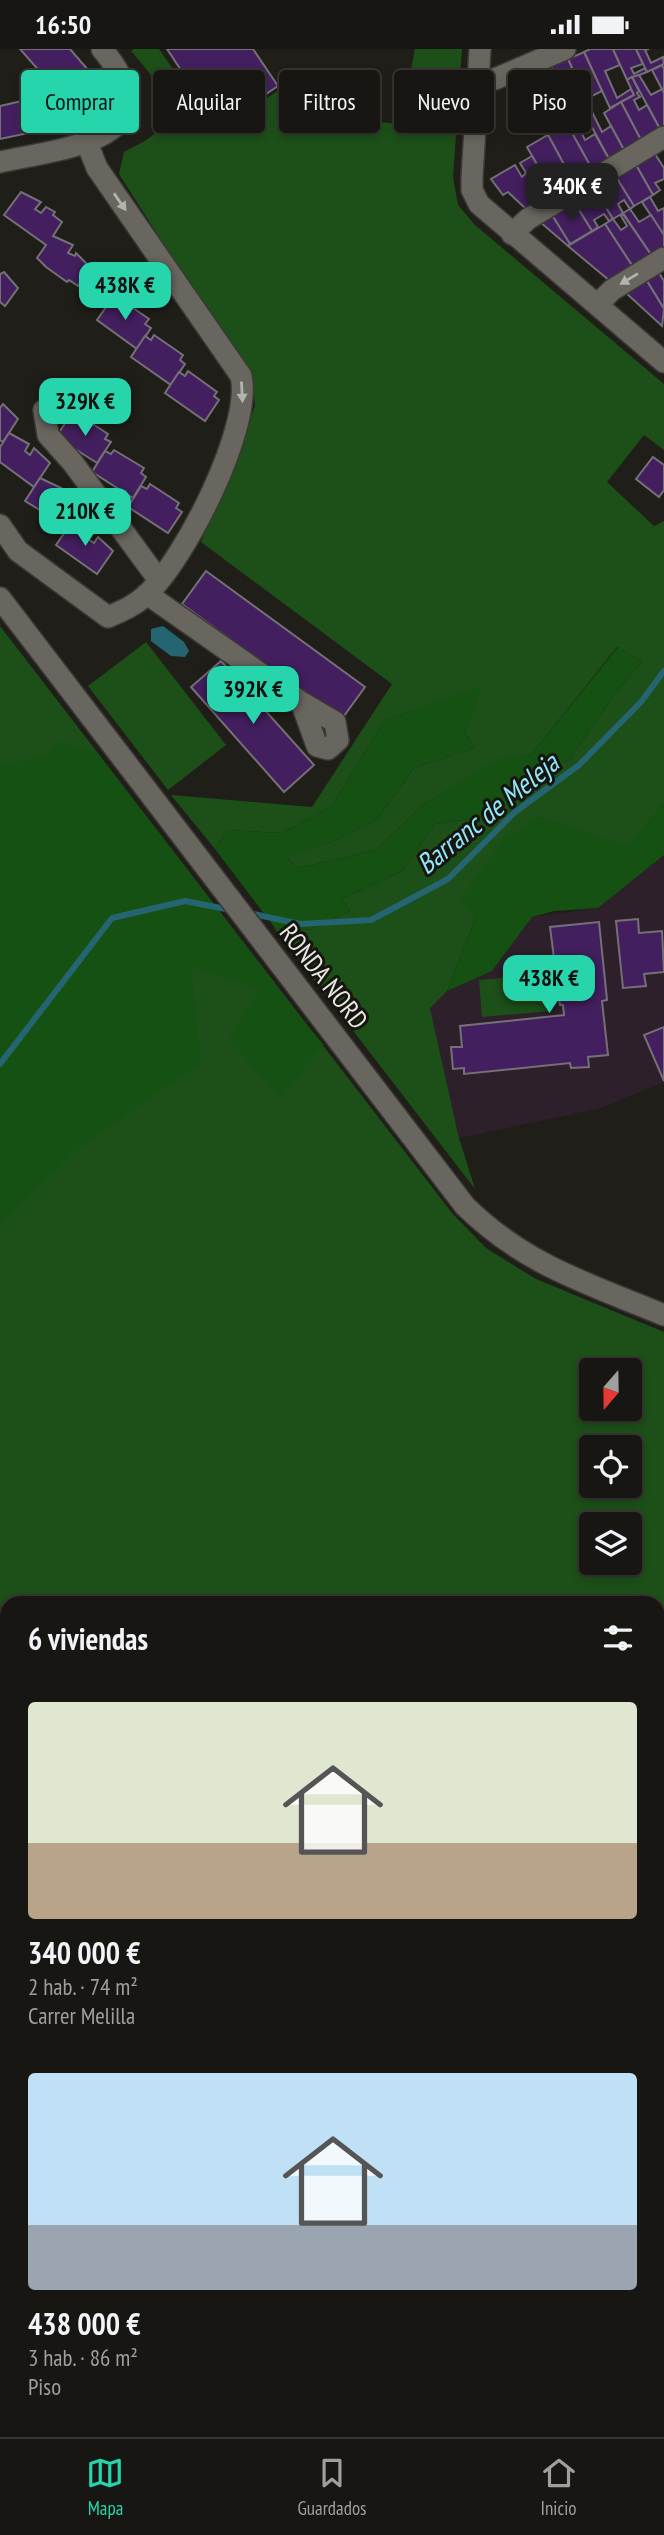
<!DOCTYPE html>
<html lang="es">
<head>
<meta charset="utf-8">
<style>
  body { margin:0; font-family:"PT Sans Narrow",sans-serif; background:#211f1b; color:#f1f3f6; height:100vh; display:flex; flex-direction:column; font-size:26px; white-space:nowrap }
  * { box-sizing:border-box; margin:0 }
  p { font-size:23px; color:#9f9f9f }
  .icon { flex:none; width:38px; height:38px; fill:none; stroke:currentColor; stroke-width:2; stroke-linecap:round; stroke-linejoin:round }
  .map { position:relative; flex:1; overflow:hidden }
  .side { position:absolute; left:0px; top:1547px; width:665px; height:842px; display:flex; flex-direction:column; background:#181612; border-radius:21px 21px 0 0; box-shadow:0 4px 10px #0003,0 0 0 2px #363532 }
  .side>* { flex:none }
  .banner { position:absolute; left:21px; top:21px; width:623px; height:63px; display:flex; gap:14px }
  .needle { width:46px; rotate:200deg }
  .controls { position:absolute; left:579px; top:1309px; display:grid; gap:14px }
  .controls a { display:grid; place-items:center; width:63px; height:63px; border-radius:7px; background:#181612; box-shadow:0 4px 10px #0003,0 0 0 2px #363532; font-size:35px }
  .price { position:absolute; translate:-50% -60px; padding:0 16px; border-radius:14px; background:#27d5ad; color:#111; font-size:23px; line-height:46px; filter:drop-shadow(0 2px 4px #0008) }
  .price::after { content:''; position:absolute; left:50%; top:42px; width:21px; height:16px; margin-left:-10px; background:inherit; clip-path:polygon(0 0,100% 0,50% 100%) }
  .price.current { background:#222; color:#fff }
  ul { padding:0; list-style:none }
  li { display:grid; align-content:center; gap:14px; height:371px; padding:0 28px }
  li span { display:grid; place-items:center; height:217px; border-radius:7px; color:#555 }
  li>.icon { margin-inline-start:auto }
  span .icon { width:126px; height:126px; fill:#fffc; stroke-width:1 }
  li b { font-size:30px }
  h2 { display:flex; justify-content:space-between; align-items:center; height:84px; padding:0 28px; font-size:30px }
  .tag { padding:0 24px; border-radius:7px; background:#181612; box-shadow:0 4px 10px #0003,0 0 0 2px #363532; font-size:24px; line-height:63px }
  .tag.current { background:#27d5ad; color:#111 }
  .status { display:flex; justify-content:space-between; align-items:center; height:49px; padding:0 35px; background:#181612; direction:ltr }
  .status svg { height:19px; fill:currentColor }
  .dock { display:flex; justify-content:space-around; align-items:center; height:98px; border-top:2px solid #363532; background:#181612; font-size:19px; color:#9f9f9f }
  .dock a { display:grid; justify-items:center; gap:4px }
  .dock .current { color:#27d5ad }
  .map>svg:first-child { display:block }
</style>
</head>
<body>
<div class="status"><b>16:50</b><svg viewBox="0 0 49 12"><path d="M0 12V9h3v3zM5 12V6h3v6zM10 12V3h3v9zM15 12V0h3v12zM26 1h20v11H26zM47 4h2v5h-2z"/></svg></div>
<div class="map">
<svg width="664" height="2388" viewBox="0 0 664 2388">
  <rect width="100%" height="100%" fill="#201e18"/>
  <polygon fill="#2e202b" points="664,806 664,1033 601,1059 459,1089 430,959 447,942 492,922 532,868 598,859"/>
  <g fill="#1d4f19" fill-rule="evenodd">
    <path d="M 134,0 L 159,0 L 217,84 L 306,22 L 333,69 L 400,75 L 415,0 L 462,0 L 453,128 L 458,156 L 475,176 L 664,335 L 664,401 L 644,386 L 607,433 L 654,477 L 664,472 L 664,755 L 628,798 L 537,768 L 476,868 L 447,942 L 430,959 L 459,1089 L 475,1140 L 274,879 L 309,881 L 350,862 L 342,850 L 402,822 L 435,775 L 497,766 L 536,724 L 569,711 L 619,639 L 642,613 L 617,598 L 532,705 L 496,712 L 424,755 L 376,801 L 299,819 L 285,808 L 331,793 L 377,770 L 414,719 L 475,699 L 465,684 L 481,639 L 385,671 L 331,758 L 281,784 L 228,781 L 215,800 L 171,746 L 312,758 L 392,635 L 201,493 L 255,357 L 253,335 L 119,125 L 124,103 C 133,98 145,93 153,86 C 185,58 150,25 131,2 Z"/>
    <path d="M 0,577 L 452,1164 L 486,1199 L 536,1230 L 664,1283 L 664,2289 L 658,2289 L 658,1554 L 7,1554 L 7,2382 L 449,2382 L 442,2388 L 0,2388 ZM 592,1321 L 630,1321 L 630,1360 L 592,1360 ZM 592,1398 L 630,1398 L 630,1437 L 592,1437 ZM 592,1475 L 630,1475 L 630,1514 L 592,1514 Z"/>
    <polygon points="146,593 226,696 168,741 88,637"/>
    <polygon points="547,925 551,962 482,968 479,931"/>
  </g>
  <g fill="#155112">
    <polygon points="618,598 642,613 619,639 569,711 536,724 497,766 435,775 402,822 342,850 350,862 309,881 275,879 215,800 228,781 281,784 331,758 385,671 482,638 465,684 475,699 414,719 377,770 331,793 286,809 299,819 376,801 424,755 496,711 532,705"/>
    <polygon points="60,693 97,704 284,949 323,995 281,1049 229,990 259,941 190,916 201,1013 74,1103 0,1175 0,717 41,708"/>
    <polygon points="664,755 664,806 598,859 554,862 532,868 492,922 447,942 476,868 460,850 505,790 537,768 628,797"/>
    <polygon points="203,2382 297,2382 296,2388 203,2388"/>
  </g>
  <polygon fill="#256572" points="163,577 184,593 189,602 185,608 171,607 151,592 151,580"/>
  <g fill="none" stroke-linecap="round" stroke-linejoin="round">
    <g stroke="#256572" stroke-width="6">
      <polyline points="249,864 300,875 371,871 448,830 515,763 579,716 641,653 664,622"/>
      <polyline points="0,1015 112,869 185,852 231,861"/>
      <polyline points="658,2140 664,2143"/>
      <polyline points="256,2382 256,2388"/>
    </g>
  </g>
  <g fill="#441f5f" stroke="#737076" stroke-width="2">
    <polygon points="20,0 70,0 114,51 86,75"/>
    <polygon points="167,0 253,0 278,37 218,77"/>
    <polygon points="590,0 613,0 620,16 605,22 617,49 631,40 634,46 610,59 584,3"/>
    <polygon points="613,0 636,0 643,15 631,19 634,25 645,19 647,23 627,31"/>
    <polygon points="636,0 649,0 645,1 651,14 663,8 664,15 647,23"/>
    <polygon points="584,3 602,42 586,50 568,10"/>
    <polygon points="568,10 588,55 581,58 570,35 561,39 551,17"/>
    <polygon points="662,16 664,20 664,44 652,21"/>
    <polygon points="639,26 651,46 662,40 664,44 664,78 660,80 632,28"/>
    <polygon points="632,28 639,42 637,44 640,48 634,51 639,61 647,56 660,80 641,91 621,53 634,46 627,31"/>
    <polygon points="26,51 33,83 0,90 0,57"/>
    <polygon points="621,53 641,91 624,101 604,64"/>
    <polygon points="591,61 602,83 611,77 624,101 609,110 585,65"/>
    <polygon points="585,65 589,74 579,79 585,91 595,85 609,110 592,120 567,75"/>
    <polygon points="567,75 592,120 573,132 548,86"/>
    <polygon points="548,86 573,132 553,143 527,98"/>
    <polygon points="655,105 664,119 664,130 655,134 660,141 653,146 636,116"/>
    <polygon points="532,107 553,143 526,160 508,143 503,146 491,130 515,116 522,128 526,124 520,114"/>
    <polygon points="636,116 653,146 634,157 616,128"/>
    <polygon points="616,128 634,157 630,160 624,151 618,155 623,164 613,170 595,141"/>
    <polygon points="595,141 613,170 609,172 604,165 594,171 598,178 592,182 574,153"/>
    <polygon points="21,143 41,153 35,160 41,164 46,158 55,163 53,166 62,173 53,187 73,196 68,204 75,207 76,204 91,219 78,237 69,231 67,233 46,218 37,209 46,196 4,166"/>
    <polygon points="650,148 658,162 664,159 664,186 642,153"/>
    <polygon points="574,153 592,182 570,195 552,166"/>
    <polygon points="630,160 639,173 651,166 664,186 664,199 652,207 623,164"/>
    <polygon points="623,165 652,207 633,218 605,175 613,170 621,181 627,177 621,167"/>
    <polygon points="552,166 570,195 568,197 540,173"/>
    <polygon points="605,175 633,218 610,232 568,197"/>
    <polygon points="4,223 18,239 5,257 0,253 0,225"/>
    <polygon points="659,224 664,232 664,260 647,232"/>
    <polygon points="647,232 664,260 662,277 626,244"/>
    <polygon points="120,250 149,270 145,275 151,279 137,300 97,271 111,251 117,255"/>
    <polygon points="154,286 183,306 180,311 185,315 171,336 131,308 145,287 151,291"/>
    <polygon points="188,322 217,343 214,347 219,351 205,372 165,344 179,323 185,327"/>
    <polygon points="3,355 18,370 3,393 0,391 0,359"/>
    <polygon points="79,366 108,385 105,390 111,393 97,414 56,388 70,367 76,371"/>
    <polygon points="9,384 29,395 25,402 30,406 34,399 50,414 34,438 0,413 0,398"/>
    <polygon points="114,401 144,419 141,424 146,428 133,449 92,423 105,402 111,405"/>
    <polygon points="653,408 664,416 664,441 659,448 636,430"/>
    <polygon points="40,429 61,439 56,446 62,450 66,444 82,459 66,482 59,477 61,474 25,452"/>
    <polygon points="150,435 179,454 176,459 182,463 168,484 128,458 141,437 147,440"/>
    <polygon points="72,473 93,483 88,490 94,494 98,488 113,502 97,525 56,496"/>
    <polygon points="206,522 365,638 341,671 182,555"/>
    <polygon points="221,612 314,716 284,743 191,638"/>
    <polygon points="638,870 639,884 662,882 664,923 644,925 646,937 623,939 616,872"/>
    <polygon points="599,873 607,951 602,952 608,1006 588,1008 589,1018 571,1019 570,1014 464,1025 464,1019 453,1020 451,998 462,998 460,977 564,966 563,956 560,956 550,878"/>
    <polygon points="664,978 664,1032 644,986"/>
  </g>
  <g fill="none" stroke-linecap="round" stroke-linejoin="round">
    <g stroke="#3a3935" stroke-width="24">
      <g id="street">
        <polyline points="480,0 472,128 472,141 479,155 664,313"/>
        <polyline points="478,31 495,30 565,0"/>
        <path d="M 0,113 C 64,99 178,91 102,0"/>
        <polyline points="512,185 528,170 664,88"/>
        <polyline points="598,255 612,241 664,209"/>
        <polyline points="44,361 48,386 73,414 158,530"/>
        <path d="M 0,476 L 18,502 L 108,568 C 122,562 134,557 145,547 C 184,513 253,377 241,327 L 97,119 L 87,94"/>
        <polyline points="147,545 301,653 317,697 328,700 338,691 335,673 301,653"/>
      </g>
    </g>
    <g stroke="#3a3935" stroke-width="24">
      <path id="secondary" d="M 0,549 L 465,1157 C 525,1216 589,1235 664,1266"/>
    </g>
    <use href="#street" stroke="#68665f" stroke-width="21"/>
    <use href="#secondary" stroke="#68665f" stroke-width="21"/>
  </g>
  <defs><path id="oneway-solid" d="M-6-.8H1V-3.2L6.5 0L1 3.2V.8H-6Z" transform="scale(1.75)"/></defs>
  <g fill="#b4b3ae">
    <use href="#oneway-solid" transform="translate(120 153) rotate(55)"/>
    <use href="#oneway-solid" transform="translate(629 230) rotate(149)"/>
    <use href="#oneway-solid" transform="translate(242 343) rotate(87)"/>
  </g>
  <g text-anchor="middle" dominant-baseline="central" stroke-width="6" stroke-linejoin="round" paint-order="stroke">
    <g font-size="26" fill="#e7e6e2" stroke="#16150f">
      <text transform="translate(324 927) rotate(52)">RONDA NORD</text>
    </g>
    <g font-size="28" font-style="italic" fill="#92e6f8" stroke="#16150f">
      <text transform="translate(487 764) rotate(-39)">Barranc de Meleja</text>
    </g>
  </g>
</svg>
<div class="controls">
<a><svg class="needle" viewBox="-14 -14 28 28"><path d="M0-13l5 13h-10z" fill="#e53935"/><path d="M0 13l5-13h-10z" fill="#9f9f9f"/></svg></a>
<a><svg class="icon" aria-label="locate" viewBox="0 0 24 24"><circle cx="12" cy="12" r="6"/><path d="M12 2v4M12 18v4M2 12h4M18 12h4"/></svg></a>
<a><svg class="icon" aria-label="layers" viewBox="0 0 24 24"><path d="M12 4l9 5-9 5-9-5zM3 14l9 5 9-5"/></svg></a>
</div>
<b class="price current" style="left:572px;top:174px">340K €</b>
<b class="price" style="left:125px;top:273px">438K €</b>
<b class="price" style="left:85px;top:389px">329K €</b>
<b class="price" style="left:85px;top:499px">210K €</b>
<b class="price" style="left:253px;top:677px">392K €</b>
<b class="price" style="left:549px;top:966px">438K €</b>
<div class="banner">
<a class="tag current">Comprar</a>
<a class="tag">Alquilar</a>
<a class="tag">Filtros</a>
<a class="tag">Nuevo</a>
<a class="tag">Piso</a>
</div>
<section class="side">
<h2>6 viviendas<svg class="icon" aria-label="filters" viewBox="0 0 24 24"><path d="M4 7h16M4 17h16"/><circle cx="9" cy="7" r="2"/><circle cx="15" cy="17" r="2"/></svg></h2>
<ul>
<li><span style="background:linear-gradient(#dfe7d0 65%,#b9a48a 0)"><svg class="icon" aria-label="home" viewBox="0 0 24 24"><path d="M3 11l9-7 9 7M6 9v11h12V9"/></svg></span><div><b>340 000 €</b><p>2 hab. · 74 m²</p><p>Carrer Melilla</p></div></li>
<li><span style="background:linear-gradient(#bfe0f5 70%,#9aa5b1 0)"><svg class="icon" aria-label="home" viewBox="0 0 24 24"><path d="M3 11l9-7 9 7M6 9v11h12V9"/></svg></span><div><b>438 000 €</b><p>3 hab. · 86 m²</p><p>Piso</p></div></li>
</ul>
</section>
</div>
<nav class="dock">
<a class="current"><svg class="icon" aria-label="map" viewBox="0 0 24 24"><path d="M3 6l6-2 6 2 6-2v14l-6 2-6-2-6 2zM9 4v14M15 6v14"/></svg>Mapa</a>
<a><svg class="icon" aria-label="saved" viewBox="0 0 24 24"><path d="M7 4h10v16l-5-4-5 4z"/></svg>Guardados</a>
<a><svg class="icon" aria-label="home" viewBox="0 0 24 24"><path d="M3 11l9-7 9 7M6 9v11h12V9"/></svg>Inicio</a>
</nav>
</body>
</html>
